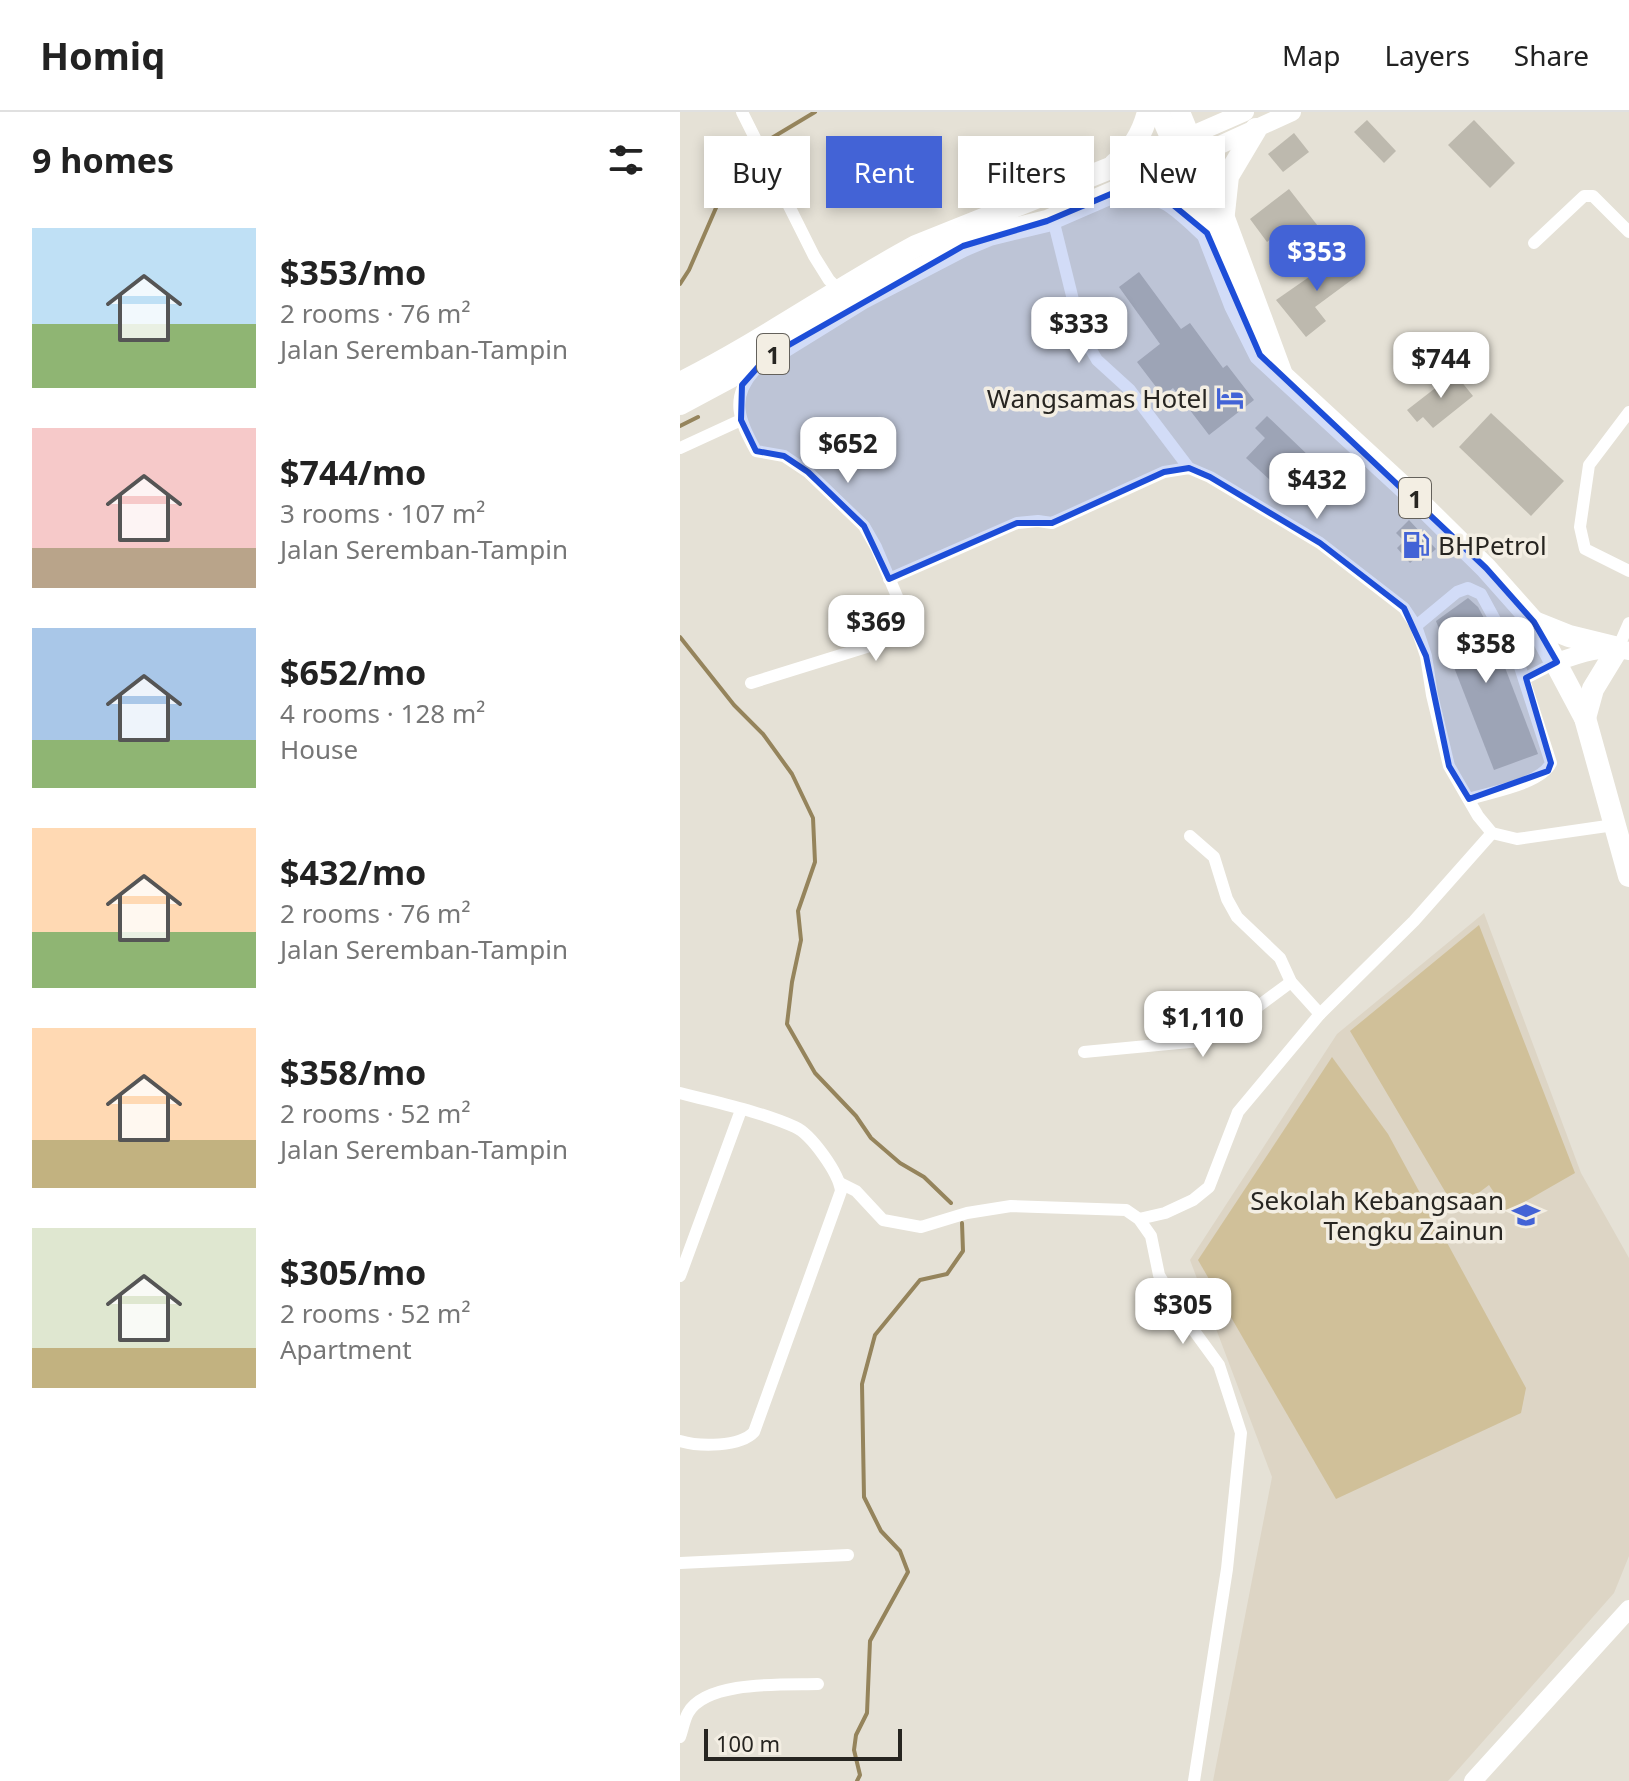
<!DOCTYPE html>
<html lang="en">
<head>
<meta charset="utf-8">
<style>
  body { margin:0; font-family:"Noto Sans",sans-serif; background:#f6f6f6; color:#222; height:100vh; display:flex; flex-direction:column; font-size:30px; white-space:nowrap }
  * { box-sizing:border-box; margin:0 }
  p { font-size:26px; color:#767676 }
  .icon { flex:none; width:44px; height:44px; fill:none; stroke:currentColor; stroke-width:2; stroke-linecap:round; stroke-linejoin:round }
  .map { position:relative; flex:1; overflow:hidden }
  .side { display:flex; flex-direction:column; background:#fff; width:680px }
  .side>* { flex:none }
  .top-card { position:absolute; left:24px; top:24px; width:760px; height:72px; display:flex; gap:16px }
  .scale { position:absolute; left:24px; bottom:20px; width:198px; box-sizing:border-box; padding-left:8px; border:4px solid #272521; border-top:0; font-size:22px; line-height:28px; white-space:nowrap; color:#272521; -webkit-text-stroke:6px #f3eee3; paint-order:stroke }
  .price { position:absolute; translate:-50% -68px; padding:0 18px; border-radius:16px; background:#fff; color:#222; font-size:26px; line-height:52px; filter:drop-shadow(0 2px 4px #0008) }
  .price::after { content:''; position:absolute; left:50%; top:48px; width:24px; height:18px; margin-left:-12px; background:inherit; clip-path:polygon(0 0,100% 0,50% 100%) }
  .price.on { background:#4363d6; color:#fff }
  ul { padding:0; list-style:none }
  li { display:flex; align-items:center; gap:24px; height:200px; padding:0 32px }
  li span { display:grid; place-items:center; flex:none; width:224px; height:160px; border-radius:0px; color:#555 }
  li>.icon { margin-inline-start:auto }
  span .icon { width:96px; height:96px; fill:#fffc; stroke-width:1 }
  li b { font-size:34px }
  h2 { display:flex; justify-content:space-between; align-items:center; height:96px; padding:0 32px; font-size:34px }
  .chip { padding:0 28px; border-radius:0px; background:#fff; box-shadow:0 4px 12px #0003; font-size:28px; line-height:72px }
  .chip.on { background:#4363d6; color:#fff }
  header { display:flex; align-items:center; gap:48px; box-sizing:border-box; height:112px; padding:0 40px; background:#fff; border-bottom:2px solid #e0e0e0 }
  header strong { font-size:38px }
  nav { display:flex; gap:44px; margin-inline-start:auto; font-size:28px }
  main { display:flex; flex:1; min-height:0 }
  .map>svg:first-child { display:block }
</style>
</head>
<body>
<header>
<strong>Homiq</strong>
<nav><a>Map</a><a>Layers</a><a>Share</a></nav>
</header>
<main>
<section class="side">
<h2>9 homes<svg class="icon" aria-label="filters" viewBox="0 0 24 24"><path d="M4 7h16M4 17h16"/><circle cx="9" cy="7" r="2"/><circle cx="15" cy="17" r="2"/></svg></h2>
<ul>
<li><span style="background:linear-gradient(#bfe0f5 60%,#8fb573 0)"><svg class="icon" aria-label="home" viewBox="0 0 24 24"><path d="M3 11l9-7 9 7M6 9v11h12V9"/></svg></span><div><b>$353/mo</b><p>2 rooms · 76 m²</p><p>Jalan Seremban-Tampin</p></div></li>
<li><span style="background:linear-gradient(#f6c9c9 75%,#b9a48a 0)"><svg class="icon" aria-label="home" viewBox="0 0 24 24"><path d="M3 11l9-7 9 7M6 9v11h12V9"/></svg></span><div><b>$744/mo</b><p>3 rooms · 107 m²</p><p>Jalan Seremban-Tampin</p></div></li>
<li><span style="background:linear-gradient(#a9c7e8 70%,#8fb573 0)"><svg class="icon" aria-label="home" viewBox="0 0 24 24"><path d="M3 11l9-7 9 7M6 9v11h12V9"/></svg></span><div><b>$652/mo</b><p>4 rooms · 128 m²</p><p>House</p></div></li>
<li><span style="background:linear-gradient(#ffd9b3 65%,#8fb573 0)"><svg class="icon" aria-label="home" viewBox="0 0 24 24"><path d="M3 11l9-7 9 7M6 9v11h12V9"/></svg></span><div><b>$432/mo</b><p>2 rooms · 76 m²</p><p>Jalan Seremban-Tampin</p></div></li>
<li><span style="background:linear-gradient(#ffd9b3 70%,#c2b280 0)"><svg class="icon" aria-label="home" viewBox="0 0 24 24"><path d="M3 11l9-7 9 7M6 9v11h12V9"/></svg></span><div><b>$358/mo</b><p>2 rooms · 52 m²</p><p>Jalan Seremban-Tampin</p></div></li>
<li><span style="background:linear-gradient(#dfe7d0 75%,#c2b280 0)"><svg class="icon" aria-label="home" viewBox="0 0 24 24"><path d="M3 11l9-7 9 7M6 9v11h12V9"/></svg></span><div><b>$305/mo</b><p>2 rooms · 52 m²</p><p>Apartment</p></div></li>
</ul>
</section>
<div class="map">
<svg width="949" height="1669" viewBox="0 0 949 1669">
  <rect width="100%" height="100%" fill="#e5e1d6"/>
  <polygon fill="#ddd5c5" points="804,801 901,1061 949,1146 949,1444 934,1481 768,1669 533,1669 592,1365 510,1148 657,922"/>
  <g fill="#d0c099">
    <polygon points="799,813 895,1061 827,1100 809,1073 776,1098 670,919"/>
    <polygon points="652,945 708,1022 846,1276 841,1301 656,1387 518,1148"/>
  </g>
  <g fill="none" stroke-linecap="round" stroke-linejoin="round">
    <g stroke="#95845c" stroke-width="4">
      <polyline points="85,30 135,0"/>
      <polyline points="0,172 9,158 52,59 71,38"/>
      <polyline points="0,314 18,305"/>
      <polyline points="0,525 54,593 83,622 112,662 133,706 135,750 118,799 121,828 112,870 107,912 135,961 176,1004 191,1026 220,1051 244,1065 271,1091"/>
      <polyline points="177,1669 180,1663 174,1638 176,1623 187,1601 190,1529 228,1460 220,1439 201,1419 184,1385 182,1272 195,1223 240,1168 267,1162 283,1139 282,1111"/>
    </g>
  </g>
  <g fill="#bdb9ae">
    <polygon points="687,8 716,39 704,51 674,20"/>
    <polygon points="794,8 835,51 810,76 768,33"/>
    <polygon points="614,21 629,40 603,60 588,42"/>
    <polygon points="609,77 641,118 614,139 599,120 587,130 570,107"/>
    <polygon points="665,140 681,161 635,195 646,209 626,225 596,188"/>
    <polygon points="459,160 501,217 510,211 543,256 547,253 574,288 529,323 493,276 483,284 457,250 480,232 439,175"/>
    <polygon points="772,258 793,284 753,316 743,305 737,310 727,298 758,274 755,271"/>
    <polygon points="811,301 884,369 851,404 779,335"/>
    <polygon points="587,304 631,346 619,358 609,347 590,368 566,346 585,326 575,316"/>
    <polygon points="729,408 756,437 742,449 738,444 730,451 717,436 724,429 716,421"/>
    <polygon points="788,486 798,495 811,519 858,642 814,658 756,509"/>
  </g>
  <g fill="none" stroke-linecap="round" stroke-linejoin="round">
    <g stroke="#fff" stroke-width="12">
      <polyline points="62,0 134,144 149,168 159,178"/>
      <polyline points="373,107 398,208 407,231 417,248 450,278 509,356"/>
      <polyline points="854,131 904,84 913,84 949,120"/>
      <polyline points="949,300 909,353 900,415 905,437 949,459"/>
      <polyline points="0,336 61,308"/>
      <polyline points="209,467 337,411 358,409 372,411 484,360 509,356 530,365 640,431 724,496 736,514 746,544 752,583 769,654 798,704 812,721 837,727 934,713"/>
      <path d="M 736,514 L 777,480 L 788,476 L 801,482 L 839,552 L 871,651 C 861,672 811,680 789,687"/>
      <polyline points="938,536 949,511"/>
      <polyline points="846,566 877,550"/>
      <path d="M 71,571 L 222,524 L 228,518 L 227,508 L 196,435 L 184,414 L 128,360 L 104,344 L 76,339 C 60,309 49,287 74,259"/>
      <polyline points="510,724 534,745 547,787 557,805 600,846 611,870 640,902 734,809 812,721"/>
      <polyline points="404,940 520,929 553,913 611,870"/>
      <path d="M 0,981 C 38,991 79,999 115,1015 C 131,1022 159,1061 161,1079 L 74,1320 C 60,1335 20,1335 0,1329"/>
      <polyline points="160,1071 176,1079 203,1108 241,1115 287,1101 331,1094 446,1098 459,1107 471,1124 479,1163 504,1205 539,1253 561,1321 547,1457 514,1669"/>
      <polyline points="459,1107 485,1101 513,1088 529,1075 558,1000 640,902"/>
      <polyline points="0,1164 61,998"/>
      <polyline points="0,1451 168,1443"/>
      <path d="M 0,1625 C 3,1617 4,1608 8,1601 C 26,1568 105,1573 138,1572"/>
    </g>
    <g stroke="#fff" stroke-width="18">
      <polyline points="510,24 565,0"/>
      <polyline points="518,43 612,0"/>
      <path d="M 877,550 C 899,542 925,533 949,539"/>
      <polyline points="793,1669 949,1497"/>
    </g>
    <g stroke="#fff" stroke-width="20">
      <polyline points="479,0 493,32"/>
      <polyline points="500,0 510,24"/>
    </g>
    <g stroke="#fff" stroke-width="22">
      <polyline points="493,32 555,193 580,243 731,382 806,456 854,510 905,606 949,764"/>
      <path d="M 435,52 C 453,36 462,23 468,0"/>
      <path d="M 445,76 C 487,81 496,92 526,120"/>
      <polyline points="544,101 548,64 576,17"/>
      <path d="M 0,271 C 82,230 156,177 236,134 L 510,24 L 544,106 L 601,260"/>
      <polyline points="0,292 86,246 183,186 283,134 309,123 367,109 512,46"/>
      <polyline points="854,510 889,524 938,536 913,577 905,606"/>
    </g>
  </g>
  <path fill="#1d4ed8" fill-opacity="0.2" stroke="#1d4ed8" stroke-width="6" stroke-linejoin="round" d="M 445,76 L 481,83 L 527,121 L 580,243 L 806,456 L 854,510 L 877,550 L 846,566 L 871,651 L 868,659 L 789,687 L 769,654 L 746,544 L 724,496 L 640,431 L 530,365 L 509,356 L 484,360 L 372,411 L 337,411 L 209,467 L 184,414 L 128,360 L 104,344 L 76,339 L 61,308 L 62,273 L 86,246 L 283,134 L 367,109 Z"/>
  <defs>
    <g id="hotel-bare" transform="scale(2.16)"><path d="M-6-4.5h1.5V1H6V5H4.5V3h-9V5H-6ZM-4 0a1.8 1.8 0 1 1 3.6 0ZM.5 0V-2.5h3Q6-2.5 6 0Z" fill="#4363d6" stroke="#f3eee3" stroke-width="2.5" paint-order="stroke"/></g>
    <g id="fuel-bare" transform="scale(2.16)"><path d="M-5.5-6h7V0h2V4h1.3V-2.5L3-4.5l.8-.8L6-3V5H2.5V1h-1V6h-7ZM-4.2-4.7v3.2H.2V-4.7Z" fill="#4363d6" stroke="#f3eee3" stroke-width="2.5" paint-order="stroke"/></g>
    <g id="school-bare" transform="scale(2.16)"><path d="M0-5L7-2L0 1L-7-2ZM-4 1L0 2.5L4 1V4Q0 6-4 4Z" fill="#4363d6" stroke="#f3eee3" stroke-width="2.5" paint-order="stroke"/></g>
  </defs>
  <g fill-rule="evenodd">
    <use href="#hotel-bare" x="550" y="286"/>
    <use href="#fuel-bare" x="736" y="433"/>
    <use href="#school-bare" x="846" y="1103"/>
  </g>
  <g text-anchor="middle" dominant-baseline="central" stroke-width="7" stroke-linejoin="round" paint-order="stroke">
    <g fill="#f3eee3" stroke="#64615b" stroke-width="2">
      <rect x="77" y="222" width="32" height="40" rx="6"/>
      <rect x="719" y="366" width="32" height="40" rx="6"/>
    </g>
    <g font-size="24" font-weight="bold" fill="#272521">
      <text x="93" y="242">1</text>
      <text x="735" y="386">1</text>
    </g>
    <g font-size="26" fill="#272521" stroke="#f3eee3" text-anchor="end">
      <text x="528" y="286">Wangsamas Hotel</text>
      <text x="758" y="433" text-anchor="start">BHPetrol</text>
      <text x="824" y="1088">Sekolah Kebangsaan<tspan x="824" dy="30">Tengku Zainun</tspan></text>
    </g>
  </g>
</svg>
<div class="scale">100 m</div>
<b class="price on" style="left:637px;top:181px">$353</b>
<b class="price" style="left:399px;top:253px">$333</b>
<b class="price" style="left:761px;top:288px">$744</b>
<b class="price" style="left:168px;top:373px">$652</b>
<b class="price" style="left:637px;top:409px">$432</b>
<b class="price" style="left:196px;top:551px">$369</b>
<b class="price" style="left:806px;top:573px">$358</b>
<b class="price" style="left:523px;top:947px">$1,110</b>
<b class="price" style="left:503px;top:1234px">$305</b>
<div class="top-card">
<a class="chip">Buy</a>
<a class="chip on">Rent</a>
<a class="chip">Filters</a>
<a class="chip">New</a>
</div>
</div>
</main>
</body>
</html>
